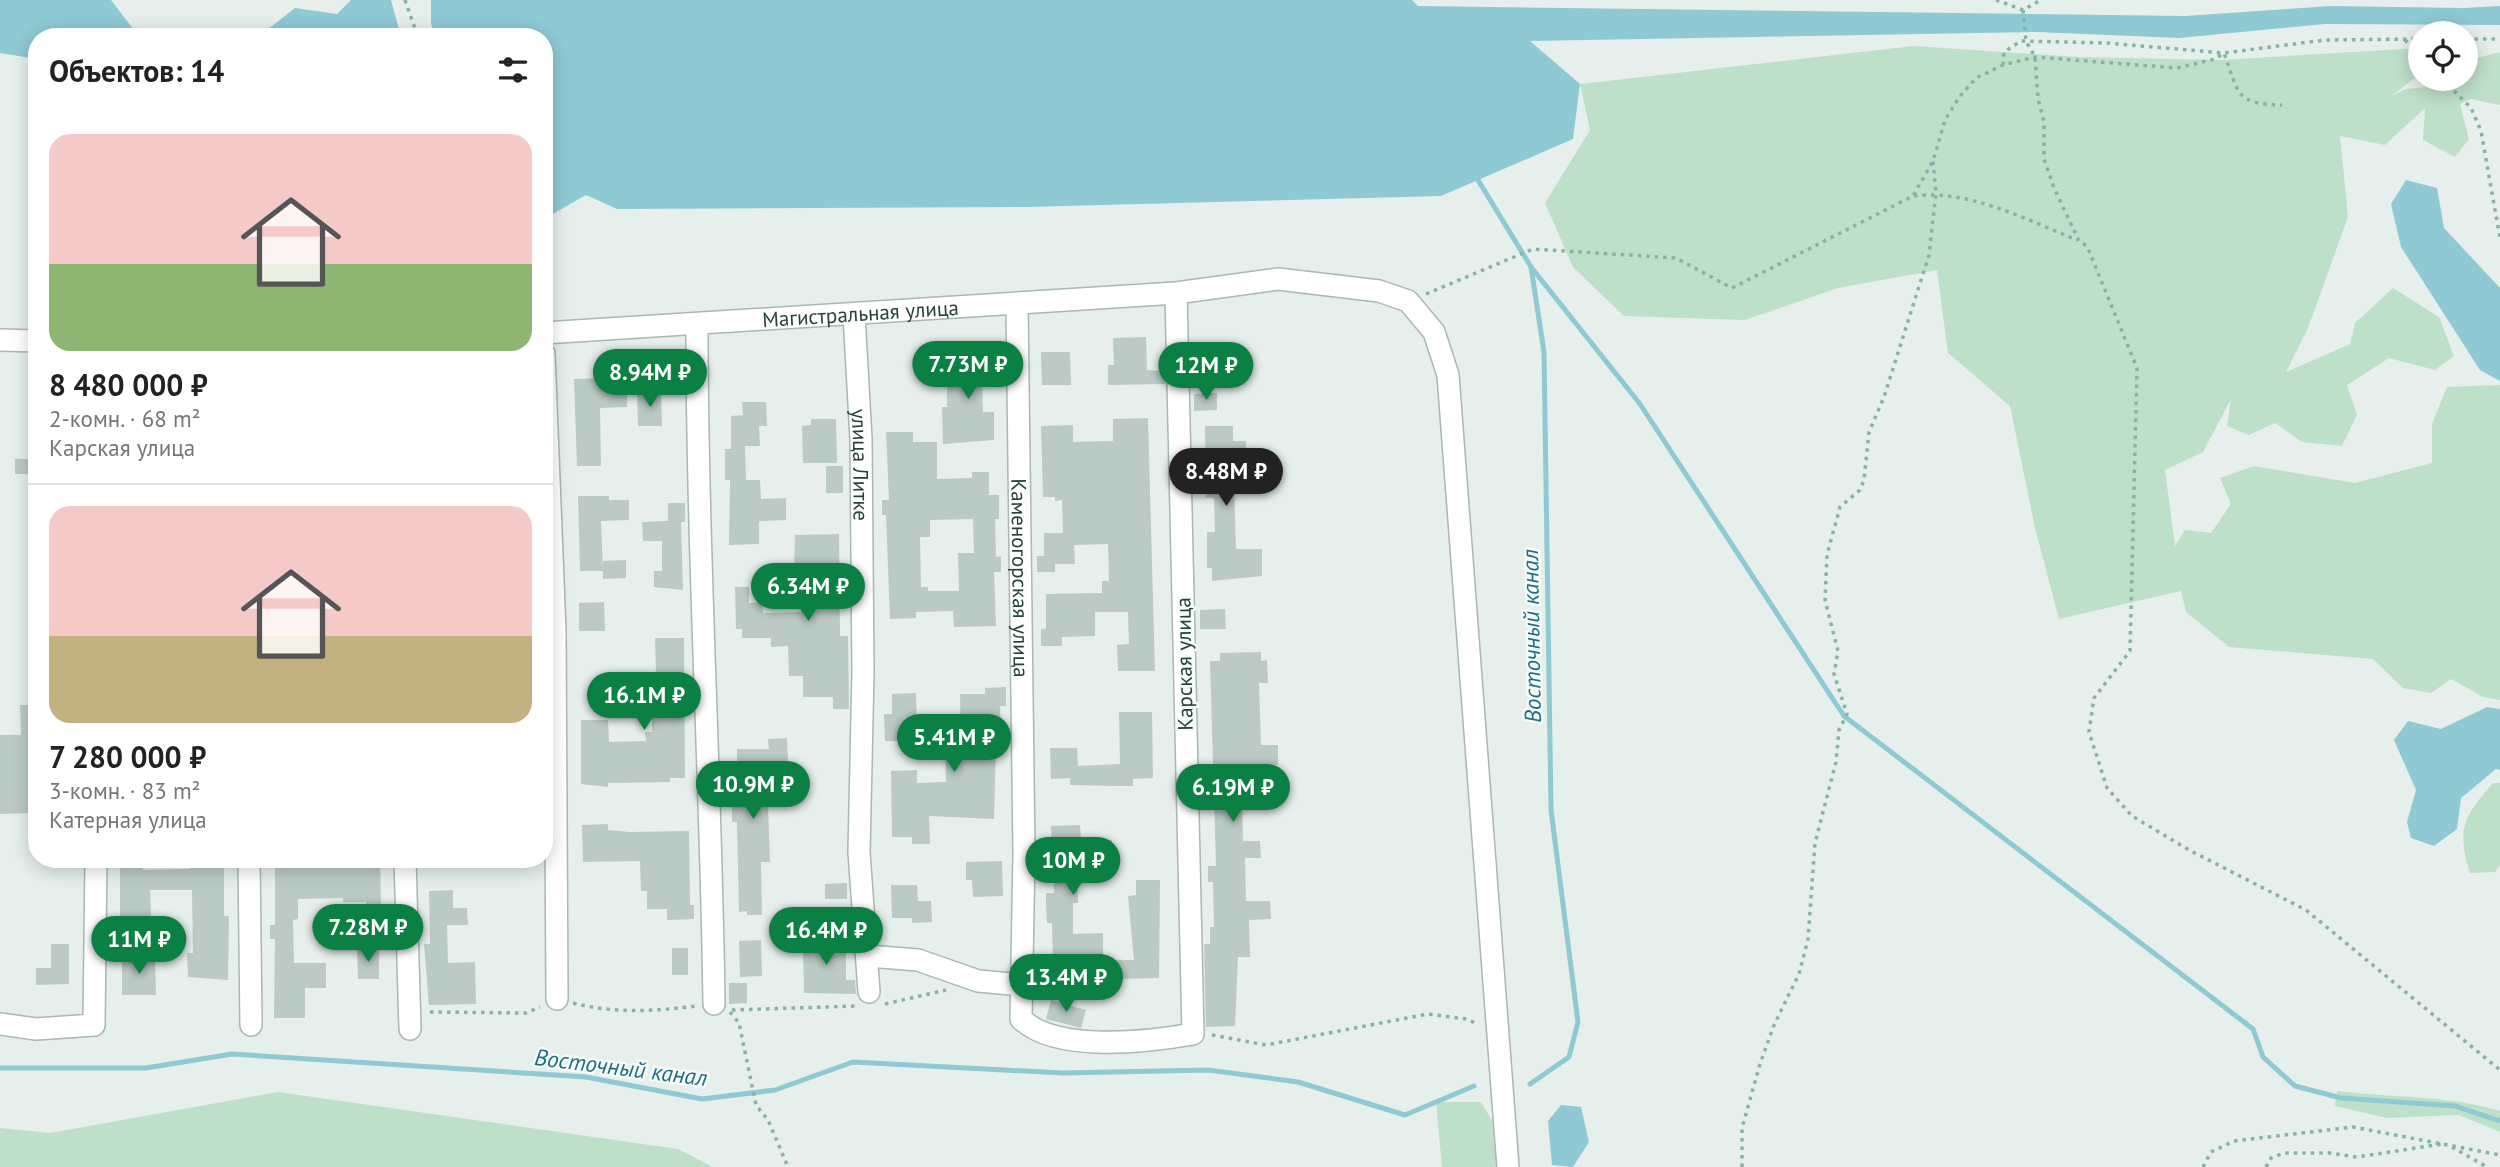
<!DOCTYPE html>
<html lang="ru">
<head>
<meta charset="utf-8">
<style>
  body { margin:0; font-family:"PT Sans",sans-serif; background:#f6f6f6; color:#222; height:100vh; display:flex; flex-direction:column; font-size:26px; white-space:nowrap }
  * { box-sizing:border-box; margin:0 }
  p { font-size:23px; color:#767676 }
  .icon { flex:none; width:38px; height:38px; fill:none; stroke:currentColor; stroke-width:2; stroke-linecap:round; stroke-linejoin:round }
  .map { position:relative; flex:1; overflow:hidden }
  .drawer { position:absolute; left:28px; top:28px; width:525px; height:840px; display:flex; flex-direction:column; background:#fff; border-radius:28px; box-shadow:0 4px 18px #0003 }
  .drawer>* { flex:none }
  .buttons { position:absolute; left:2408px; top:21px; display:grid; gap:14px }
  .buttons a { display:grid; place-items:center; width:70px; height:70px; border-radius:50%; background:#fff; box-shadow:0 4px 18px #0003; font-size:35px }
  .price { position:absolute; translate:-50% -60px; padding:0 16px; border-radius:24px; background:#0b8043; color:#fff; font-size:23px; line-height:46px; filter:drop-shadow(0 2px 4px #0008) }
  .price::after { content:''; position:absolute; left:50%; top:42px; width:21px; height:16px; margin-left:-10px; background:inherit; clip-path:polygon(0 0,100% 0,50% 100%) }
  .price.on { background:#222; color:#fff }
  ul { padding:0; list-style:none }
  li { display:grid; align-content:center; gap:14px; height:371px; padding:0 21px }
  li+li { border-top:2px solid #e0e0e0 }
  li span { display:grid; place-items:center; height:217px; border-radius:21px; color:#555 }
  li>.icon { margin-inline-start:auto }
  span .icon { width:126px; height:126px; fill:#fffc; stroke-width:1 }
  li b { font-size:30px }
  h2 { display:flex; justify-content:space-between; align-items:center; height:84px; padding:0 21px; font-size:30px }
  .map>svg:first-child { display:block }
</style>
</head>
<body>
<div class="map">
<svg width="2500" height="1167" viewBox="0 0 2500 1167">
  <rect width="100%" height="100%" fill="#e6efeb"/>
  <g fill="#bfe0c8">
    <polygon points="1913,46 2079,57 2221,60 2420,48 2420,74 2391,96 2406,89 2447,85 2450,79 2466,79 2466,61 2500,52 2500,105 2471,99 2460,104 2469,139 2455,157 2423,140 2425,108 2385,145 2340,136 2348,217 2308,328 2286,372 2350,344 2355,323 2393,288 2439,317 2454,356 2435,370 2389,358 2347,385 2357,415 2342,446 2302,442 2275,423 2249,435 2227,426 2231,399 2203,452 2165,470 2175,546 2185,530 2211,533 2231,504 2220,478 2254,466 2355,483 2432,463 2432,424 2447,387 2500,385 2500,700 2483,697 2451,679 2431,693 2403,688 2373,659 2229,647 2186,612 2181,591 2059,619 2035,528 2010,406 1948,353 1937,270 1838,288 1745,320 1624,316 1573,267 1545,203 1590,130 1580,84"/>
    <path d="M 2493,783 L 2500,783 L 2500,865 L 2495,872 L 2470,873 C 2456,829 2464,816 2493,783 Z"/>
    <path d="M 2337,1091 C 2392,1098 2448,1095 2500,1111 L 2500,1132 L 2459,1115 L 2387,1118 L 2335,1106 Z"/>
    <polygon points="278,1092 678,1149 713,1167 0,1167 0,1128 50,1133"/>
    <polygon points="1436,1102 1481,1102 1519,1167 1442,1167"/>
  </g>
  <g fill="#8ec9d4">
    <polygon points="0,0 111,0 134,30 149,37 37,37 37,59 0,53"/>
    <polygon points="351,0 391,0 401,37 258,37 295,8 337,14"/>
    <polygon points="431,0 1412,0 1418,6 2185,16 2331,6 2463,8 2500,6 2500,25 2325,24 2179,38 2037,32 1530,41 1580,84 1573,139 1441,196 1026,207 617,209 586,195 544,219 544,37 436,37 431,24"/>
    <polygon points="2406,180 2437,188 2444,228 2500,288 2500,381 2480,370 2401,247 2391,204"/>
    <polygon points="2487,707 2500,709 2500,770 2496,769 2461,798 2457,829 2434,846 2411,838 2407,822 2416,790 2394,740 2408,721 2441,729"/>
    <polygon points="1561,1105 1581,1107 1589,1142 1573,1167 1552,1165 1548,1121"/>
  </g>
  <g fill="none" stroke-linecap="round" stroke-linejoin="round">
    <g stroke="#8ec9d4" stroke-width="5">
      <polyline points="1478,180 1531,267 1544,352 1551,810 1578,1022 1569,1057 1530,1084"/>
      <polyline points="1531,267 1640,404 1844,716 2253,1029 2263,1057 2295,1086 2341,1098 2455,1106 2500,1121"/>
      <polyline points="0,1068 146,1068 232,1054 586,1077 702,1099 775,1090 853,1062 1063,1073 1208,1070 1298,1082 1405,1115 1474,1086"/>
    </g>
  </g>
  <g fill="#bbcac4" fill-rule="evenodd">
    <polygon points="1146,337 1147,370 1165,371 1165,384 1108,385 1108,365 1114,365 1113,338"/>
    <polygon points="1041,352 1070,352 1071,385 1042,385"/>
    <polygon points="965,353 992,353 992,378 982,379 983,412 994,412 994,440 943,444 942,407 947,407 947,370 956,370 956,357 965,357"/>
    <polygon points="602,378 602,385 627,384 627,407 600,408 601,466 577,466 574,379"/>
    <polygon points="661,392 662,426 638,426 637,393"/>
    <polygon points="1217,393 1217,410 1194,411 1194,394"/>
    <polygon points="742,402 766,402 767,426 759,426 760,446 745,446 746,480 760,480 761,499 786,498 786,520 759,521 759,544 729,545 730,480 725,480 725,449 731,449 731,416 743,415"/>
    <polygon points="1148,418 1155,671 1118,671 1117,645 1129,644 1128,612 1095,612 1095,636 1062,637 1062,646 1041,646 1041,629 1046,629 1046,594 1102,593 1102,581 1109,581 1108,544 1074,545 1075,564 1055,564 1055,572 1037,572 1037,556 1044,556 1044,533 1063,533 1062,500 1055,501 1055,497 1043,497 1041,426 1073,425 1073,442 1113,441 1113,419"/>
    <polygon points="811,419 836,419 837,463 803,463 802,426 811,425"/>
    <polygon points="1205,426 1233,426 1233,441 1246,441 1247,458 1233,459 1236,549 1262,549 1262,576 1212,581 1212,568 1207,568 1207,532 1215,532 1214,498 1206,498"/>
    <path d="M 886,432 L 913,432 L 913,442 L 937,442 L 937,479 L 972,478 L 972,472 L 989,472 L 989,495 L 999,495 L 999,519 L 995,519 L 996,557 L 1001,556 L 1001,572 L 994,572 L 996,626 L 954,627 L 953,611 L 916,612 L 916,618 L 890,619 L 886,515 L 882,515 L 882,500 L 889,500 ZM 973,519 L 974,553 L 958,553 L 959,591 L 928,591 L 928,587 L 921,587 L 920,537 L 930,537 L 930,520 Z"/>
    <rect x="15" y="459" width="22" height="15"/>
    <rect x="826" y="466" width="17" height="27"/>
    <polygon points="578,496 609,496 609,500 629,500 629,520 601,521 603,571 580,571"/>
    <polygon points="668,503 685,503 685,522 681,522 683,590 654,587 654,571 662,571 662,541 643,541 642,522 668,521"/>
    <polygon points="839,534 840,636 848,636 849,709 833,709 833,697 803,697 803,676 789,676 788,646 771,647 771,638 742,638 742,629 736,629 735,587 749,587 749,603 762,602 763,613 801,612 801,607 813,607 812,575 794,575 795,535"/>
    <polygon points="626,560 626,578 603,579 603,561"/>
    <polygon points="604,602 605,631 579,631 579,603"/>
    <polygon points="1225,609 1226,629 1200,629 1200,610"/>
    <polygon points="655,638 684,638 685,778 670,778 670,782 608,783 608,787 581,784 581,720 608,720 609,742 646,741 645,732 652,732 652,707 657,707"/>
    <polygon points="1261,652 1261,661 1267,660 1268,683 1259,683 1261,745 1278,745 1278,765 1248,765 1249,804 1242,804 1243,841 1260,841 1261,858 1245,858 1246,901 1270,901 1271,919 1249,920 1250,957 1238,957 1235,1026 1206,1027 1204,944 1210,944 1210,927 1214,927 1213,882 1208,882 1208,866 1216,866 1210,661 1220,661 1220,653"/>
    <polygon points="1006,687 1006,706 1000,706 1001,742 996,742 994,819 929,816 930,844 912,844 912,837 892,837 891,771 917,770 917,783 946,782 945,746 961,746 960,694 985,694 985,688"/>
    <polygon points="916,693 917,741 885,741 884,714 892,714 892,694"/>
    <polygon points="20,705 37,705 37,810 33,810 33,813 0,814 0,735 21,735"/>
    <polygon points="1119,712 1152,712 1153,778 1133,779 1133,786 1118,786 1070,785 1070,778 1051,779 1050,748 1077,748 1078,766 1120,764"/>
    <polygon points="787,738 788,763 762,763 763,804 768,804 770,862 761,862 762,915 747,915 747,911 739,912 737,822 732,822 732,780 737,780 737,749 769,749 768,739"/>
    <polygon points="608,824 608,830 629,832 689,831 690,905 694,905 694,919 667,920 667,909 647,909 647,891 641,891 640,861 583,862 582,825"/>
    <polygon points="1080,825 1081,840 1112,840 1112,861 1077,862 1078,903 1073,903 1073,934 1103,933 1103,965 1053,966 1052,923 1047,923 1046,905 1046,893 1054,893 1051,826"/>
    <polygon points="120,859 143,859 143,870 190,869 190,859 224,859 224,916 229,916 228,980 188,977 187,953 193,953 192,890 150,890 151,919 120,919"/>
    <polygon points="275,859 380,859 381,911 367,912 366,902 343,902 343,898 298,899 298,919 293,920 294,963 326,963 326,988 305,988 305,1018 274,1018 275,939 270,939 270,925 275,925"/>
    <polygon points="1002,861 1003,896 973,897 972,880 966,880 966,862"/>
    <polygon points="1136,880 1160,880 1159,978 1117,979 1116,960 1134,960 1128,896 1136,895"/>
    <polygon points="847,883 847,899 825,899 825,884"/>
    <polygon points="891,885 917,885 918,901 931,901 932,922 912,923 912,918 892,918"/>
    <polygon points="453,890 453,908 467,908 468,925 447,925 448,963 475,962 476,1004 429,1005 424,944 430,944 429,891"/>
    <polygon points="818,933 834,933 834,943 846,942 846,980 855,980 856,994 804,993 803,943 818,943"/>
    <polygon points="761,940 762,976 740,977 739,941"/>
    <polygon points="51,944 69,944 69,984 36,985 36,968 51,968"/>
    <rect x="672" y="948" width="16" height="27"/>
    <polygon points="357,950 379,950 379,979 358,979"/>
    <polygon points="155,956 156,995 122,995 122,957"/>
    <polygon points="729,983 747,983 747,1003 729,1004"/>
    <polygon points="1051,1000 1086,1010 1081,1028 1046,1019"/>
  </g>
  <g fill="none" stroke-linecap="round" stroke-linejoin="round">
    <g stroke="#a8b8b2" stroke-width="24">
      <g id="minor">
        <path id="s1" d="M 1017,305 L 1024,853 L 1021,1019 C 1057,1053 1147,1042 1193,1034 L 1176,293"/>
        <path id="s2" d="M 854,315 L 861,439 L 863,672 L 859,852 L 869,992"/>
        <path d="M 697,324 C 697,551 711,778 714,1004"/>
        <path id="s3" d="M 544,333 L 1176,293 L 1278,279 L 1379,291 L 1408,301 L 1434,332 L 1448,375 L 1508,1167"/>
        <polyline points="0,340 37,341"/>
        <polyline points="544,354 555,631 557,999"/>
        <polyline points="249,859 251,1025"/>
        <polyline points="405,859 410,1029"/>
        <polyline points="868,956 918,960 978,981 1022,985"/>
        <polyline points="0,1024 36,1029 94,1025 96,859"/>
      </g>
    </g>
    <g stroke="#86b3a5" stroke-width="3.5" stroke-dasharray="3.5 5" stroke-linecap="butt">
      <polyline points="405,0 418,37"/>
      <polyline points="1996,0 2023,10 2041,0"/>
      <polyline points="2023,10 2026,41 2035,57 2038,99 2044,122 2044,159 2054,188 2079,241 2087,246 2137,368 2130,651 2094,698 2089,732 2107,788 2132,816 2189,850 2306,910 2500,1070"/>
      <polyline points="2466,39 2500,39"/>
      <polyline points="2405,40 2420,56"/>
      <polyline points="2003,65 2004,52 2021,41 2106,43 2224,53 2325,40 2420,39"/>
      <polyline points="2442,79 2471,108 2481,131 2500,238"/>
      <path d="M 1914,196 C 1969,189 2027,220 2077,240"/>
      <path d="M 1426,294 L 1533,249 L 1676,258 L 1732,288 L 1913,196 L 1933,161 L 1945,120 L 1960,96 L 1976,78 L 2003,65 L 2035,57 L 2177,68 L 2215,59 L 2224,53 C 2239,94 2235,104 2282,105"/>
      <path d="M 573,1003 C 616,1014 654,1011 697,1006"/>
      <polyline points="885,1004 946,990"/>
      <polyline points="732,1010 857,1006"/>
      <polyline points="430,1012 526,1013 540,1007"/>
      <polyline points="730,1012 739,1023 756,1105 768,1120 788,1167"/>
      <polyline points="1212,1035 1266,1045 1428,1014 1466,1019 1478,1024"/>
      <polyline points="2452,1147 2487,1167"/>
      <polyline points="1742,1167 1742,1128 1760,1064 1774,1025 1799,974 1808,939 1815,843 1836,762 1839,730 1847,714 1834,674 1838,651 1825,600 1827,555 1840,507 1860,490 1864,480 1869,432 1884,397 1929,255 1936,193 1933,161"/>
      <polyline points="2203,1167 2211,1152 2234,1141 2353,1127 2500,1155"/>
      <polyline points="2266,1167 2271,1158 2284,1153 2330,1153 2357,1157 2442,1144"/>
    </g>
    <use href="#minor" stroke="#fff" stroke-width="21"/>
  </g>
  <g text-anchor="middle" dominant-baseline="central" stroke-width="5" stroke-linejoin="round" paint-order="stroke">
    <g font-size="21" fill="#24423a" stroke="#f7fbf9">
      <text stroke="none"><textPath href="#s3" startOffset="317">Магистральная улица</textPath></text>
      <text stroke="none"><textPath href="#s2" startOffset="150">улица Литке</textPath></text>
      <text stroke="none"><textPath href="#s1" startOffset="273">Каменогорская улица</textPath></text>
      <text transform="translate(1184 664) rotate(-91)">Карская улица</text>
    </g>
    <g font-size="23" font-style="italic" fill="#1c6f80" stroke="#f7fbf9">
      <text transform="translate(1531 636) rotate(-91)">Восточный канал</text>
      <text transform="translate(621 1067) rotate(7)">Восточный канал</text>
    </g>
  </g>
</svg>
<div class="buttons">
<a><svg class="icon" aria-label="locate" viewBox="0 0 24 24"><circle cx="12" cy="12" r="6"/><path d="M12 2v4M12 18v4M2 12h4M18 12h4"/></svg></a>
</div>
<b class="price" style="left:968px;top:401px">7.73M ₽</b>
<b class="price" style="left:1206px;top:402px">12M ₽</b>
<b class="price" style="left:650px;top:409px">8.94M ₽</b>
<b class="price on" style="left:1226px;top:508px">8.48M ₽</b>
<b class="price" style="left:808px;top:623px">6.34M ₽</b>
<b class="price" style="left:644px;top:732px">16.1M ₽</b>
<b class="price" style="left:954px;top:774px">5.41M ₽</b>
<b class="price" style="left:753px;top:821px">10.9M ₽</b>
<b class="price" style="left:1233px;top:824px">6.19M ₽</b>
<b class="price" style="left:1073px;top:897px">10M ₽</b>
<b class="price" style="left:368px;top:964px">7.28M ₽</b>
<b class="price" style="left:826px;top:967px">16.4M ₽</b>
<b class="price" style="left:139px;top:976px">11M ₽</b>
<b class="price" style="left:1066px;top:1014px">13.4M ₽</b>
<section class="drawer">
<h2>Объектов: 14<svg class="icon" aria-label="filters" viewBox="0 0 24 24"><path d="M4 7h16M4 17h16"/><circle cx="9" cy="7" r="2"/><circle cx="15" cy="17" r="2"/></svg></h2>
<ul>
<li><span style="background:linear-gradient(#f6c9c9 60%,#8fb573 0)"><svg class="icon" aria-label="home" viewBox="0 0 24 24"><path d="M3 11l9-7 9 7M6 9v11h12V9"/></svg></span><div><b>8 480 000 ₽</b><p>2-комн. · 68 m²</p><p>Карская улица</p></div></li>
<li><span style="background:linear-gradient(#f6c9c9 60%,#c2b280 0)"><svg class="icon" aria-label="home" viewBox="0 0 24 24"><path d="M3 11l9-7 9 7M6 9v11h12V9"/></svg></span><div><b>7 280 000 ₽</b><p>3-комн. · 83 m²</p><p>Катерная улица</p></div></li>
</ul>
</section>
</div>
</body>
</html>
